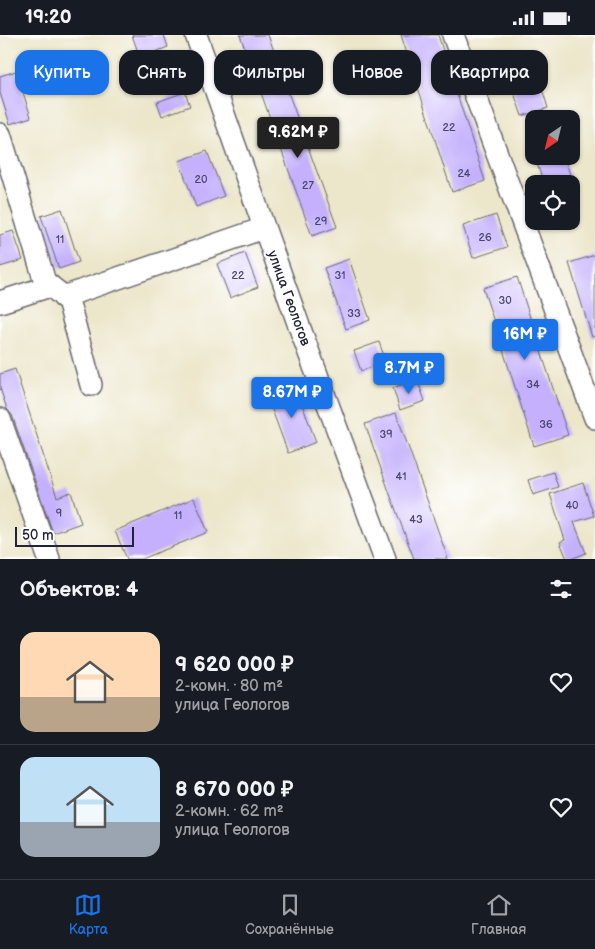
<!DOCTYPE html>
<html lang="ru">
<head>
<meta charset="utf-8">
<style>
  body { margin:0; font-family:"Balsamiq Sans",sans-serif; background:#20242c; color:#f1f3f6; height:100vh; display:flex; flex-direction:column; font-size:19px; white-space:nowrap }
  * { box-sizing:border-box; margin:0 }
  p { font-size:16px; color:#9ea1a6 }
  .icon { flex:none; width:28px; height:28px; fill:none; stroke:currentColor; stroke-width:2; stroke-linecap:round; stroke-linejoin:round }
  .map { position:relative; height:524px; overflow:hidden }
  .drawer { display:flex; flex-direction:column; background:#171b24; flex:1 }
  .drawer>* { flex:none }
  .top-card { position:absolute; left:15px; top:15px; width:565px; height:45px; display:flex; gap:10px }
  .needle { width:32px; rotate:215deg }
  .tools { position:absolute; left:525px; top:75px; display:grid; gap:10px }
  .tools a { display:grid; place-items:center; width:55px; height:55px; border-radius:10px; background:#171b24; box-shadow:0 1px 4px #0004; font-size:25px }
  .scale { position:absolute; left:15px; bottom:12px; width:119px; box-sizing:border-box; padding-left:5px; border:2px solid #22223b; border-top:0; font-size:14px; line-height:18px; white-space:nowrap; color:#22223b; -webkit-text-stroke:4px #fff; paint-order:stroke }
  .price { position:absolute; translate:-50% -42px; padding:0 11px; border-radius:5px; background:#1a73e8; color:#fff; font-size:16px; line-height:32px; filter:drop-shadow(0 1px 2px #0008) }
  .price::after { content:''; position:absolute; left:50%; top:30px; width:15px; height:11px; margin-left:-8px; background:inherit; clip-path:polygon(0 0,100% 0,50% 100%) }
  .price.on { background:#222; color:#fff }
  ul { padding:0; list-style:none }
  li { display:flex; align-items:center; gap:15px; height:125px; padding:0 20px }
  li+li { border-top:1px solid #363941 }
  li span { display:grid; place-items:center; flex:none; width:140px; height:100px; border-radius:15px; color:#555 }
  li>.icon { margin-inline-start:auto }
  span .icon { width:60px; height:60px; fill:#fffc; stroke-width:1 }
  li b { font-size:21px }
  h2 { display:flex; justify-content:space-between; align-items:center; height:60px; padding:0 20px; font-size:21px }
  .tag { padding:0 18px; border-radius:15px; background:#171b24; box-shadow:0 1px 4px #0004; font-size:18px; line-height:45px }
  .tag.on { background:#1a73e8; color:#fff }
  .status { display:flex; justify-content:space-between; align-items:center; height:35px; padding:0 25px; background:#171b24; direction:ltr }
  .status svg { height:14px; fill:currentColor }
  .tabs { display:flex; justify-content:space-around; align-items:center; height:70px; border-top:1px solid #363941; background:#171b24; font-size:14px; color:#9ea1a6 }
  .tabs a { display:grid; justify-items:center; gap:2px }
  .tabs .on { color:#1a73e8 }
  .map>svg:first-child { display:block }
</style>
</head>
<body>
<div class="status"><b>19:20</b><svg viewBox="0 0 49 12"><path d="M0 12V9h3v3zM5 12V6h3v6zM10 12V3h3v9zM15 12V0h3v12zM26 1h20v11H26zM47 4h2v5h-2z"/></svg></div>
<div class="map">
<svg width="595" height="524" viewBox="0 0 595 524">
  <rect width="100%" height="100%" fill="#fff"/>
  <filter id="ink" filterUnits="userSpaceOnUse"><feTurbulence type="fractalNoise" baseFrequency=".02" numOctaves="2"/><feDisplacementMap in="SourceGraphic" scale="10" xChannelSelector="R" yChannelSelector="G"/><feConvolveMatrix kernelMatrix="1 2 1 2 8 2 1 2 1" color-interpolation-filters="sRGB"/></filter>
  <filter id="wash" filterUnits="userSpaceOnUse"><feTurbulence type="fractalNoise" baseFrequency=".0096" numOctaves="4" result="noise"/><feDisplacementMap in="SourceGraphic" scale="20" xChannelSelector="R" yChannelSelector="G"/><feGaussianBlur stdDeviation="1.12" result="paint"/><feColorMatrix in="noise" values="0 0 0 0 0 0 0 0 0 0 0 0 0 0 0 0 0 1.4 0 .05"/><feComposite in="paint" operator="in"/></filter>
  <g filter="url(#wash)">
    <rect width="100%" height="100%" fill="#ece6ca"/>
    <g id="blocks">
      <g fill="#c4b0fc">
        <polygon points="132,0 164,0 168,12 140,23"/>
        <polygon points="240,0 268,0 274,16 249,25"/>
        <polygon points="401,0 438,0 485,146 452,157"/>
        <polygon points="16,36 31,82 10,89 0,58 0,41"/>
        <polygon points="539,44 548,73 522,81 512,52"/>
        <polygon points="284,46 337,192 312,201 260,55"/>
        <polygon points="185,57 190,71 162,81 157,67"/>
        <polygon points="207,116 224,161 196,172 179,126"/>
        <polygon points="542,121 564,121 573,149 544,149 535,123"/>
        <polygon points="62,174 79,227 59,234 41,181"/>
        <polygon points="496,180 507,212 473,223 463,191"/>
        <polygon points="13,196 23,225 0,232 0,200"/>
        <polygon points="245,218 258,252 230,263 217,229"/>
        <polygon points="595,220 595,301 592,302 569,228"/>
        <polygon points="349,224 370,285 346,294 324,233"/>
        <polygon points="517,242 568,400 534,411 483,253"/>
        <polygon points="379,307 386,327 361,336 354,316"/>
        <polygon points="15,334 57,462 71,457 81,488 53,498 12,380 7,374 0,353 0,339"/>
        <polygon points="417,344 425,366 400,375 393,353"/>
        <polygon points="295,350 316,407 288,418 267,361"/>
        <polygon points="396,378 408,411 448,524 414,524 391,462 365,389"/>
        <polygon points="553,437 558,452 533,460 528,445"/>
        <polygon points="583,448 594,481 574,487 586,518 571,524 567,524 560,507 565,505 550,459"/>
        <polygon points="194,463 208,497 142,524 127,524 115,496"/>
      </g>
    </g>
  </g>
  <g filter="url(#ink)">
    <use href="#blocks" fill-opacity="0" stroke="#69676d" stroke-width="1"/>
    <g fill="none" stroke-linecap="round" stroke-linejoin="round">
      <g stroke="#69676d" stroke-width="24">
        <g id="minor">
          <polyline points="196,0 298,288 385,524"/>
          <polyline points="453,0 595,383"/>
          <polyline points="0,99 45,247 68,265 91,350"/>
          <polyline points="63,262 264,193"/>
          <polyline points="0,267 50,251"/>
          <polyline points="0,384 49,524"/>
        </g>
      </g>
      <use href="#minor" stroke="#fff" stroke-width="21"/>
    </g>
  </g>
  <g text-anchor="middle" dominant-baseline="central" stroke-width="4" stroke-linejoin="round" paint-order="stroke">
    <g font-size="11" fill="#4a466b">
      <text x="449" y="92">22</text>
      <text x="464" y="138">24</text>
      <text x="201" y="144">20</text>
      <text x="308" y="150">27</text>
      <text x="321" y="186">29</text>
      <text x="485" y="202">26</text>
      <text x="60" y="204">11</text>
      <text x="238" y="240">22</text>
      <text x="340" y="240">31</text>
      <text x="505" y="265">30</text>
      <text x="354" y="278">33</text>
      <text x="533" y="349">34</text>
      <text x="546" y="389">36</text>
      <text x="386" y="399">39</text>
      <text x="401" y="441">41</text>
      <text x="572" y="470">40</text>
      <text x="59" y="478">9</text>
      <text x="178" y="480">11</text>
      <text x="416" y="484">43</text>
    </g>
    <g font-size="14" fill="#22223b" stroke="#fff">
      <text transform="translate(289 263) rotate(70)">улица Геологов</text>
    </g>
  </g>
</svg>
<div class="tools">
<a><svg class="needle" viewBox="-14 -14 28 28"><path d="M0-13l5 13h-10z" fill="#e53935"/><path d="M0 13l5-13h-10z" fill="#9ea1a6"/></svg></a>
<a><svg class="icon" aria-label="locate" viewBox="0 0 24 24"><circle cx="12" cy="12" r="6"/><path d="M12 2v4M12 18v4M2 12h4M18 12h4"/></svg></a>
</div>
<div class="scale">50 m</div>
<b class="price on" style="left:298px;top:124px">9.62M ₽</b>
<b class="price" style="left:525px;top:326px">16M ₽</b>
<b class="price" style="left:409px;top:360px">8.7M ₽</b>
<b class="price" style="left:292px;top:384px">8.67M ₽</b>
<div class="top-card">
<a class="tag on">Купить</a>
<a class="tag">Снять</a>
<a class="tag">Фильтры</a>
<a class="tag">Новое</a>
<a class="tag">Квартира</a>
</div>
</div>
<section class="drawer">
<h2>Объектов: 4<svg class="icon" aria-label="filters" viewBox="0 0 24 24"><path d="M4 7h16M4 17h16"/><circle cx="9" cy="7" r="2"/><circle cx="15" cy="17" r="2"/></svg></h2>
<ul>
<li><span style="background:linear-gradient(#ffd9b3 65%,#b9a48a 0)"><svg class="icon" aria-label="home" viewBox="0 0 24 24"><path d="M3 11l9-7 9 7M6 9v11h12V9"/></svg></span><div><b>9 620 000 ₽</b><p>2-комн. · 80 m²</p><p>улица Геологов</p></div><svg class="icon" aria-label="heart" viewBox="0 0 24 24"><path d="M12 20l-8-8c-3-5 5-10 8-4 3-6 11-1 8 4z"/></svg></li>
<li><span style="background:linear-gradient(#bfe0f5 65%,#9aa5b1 0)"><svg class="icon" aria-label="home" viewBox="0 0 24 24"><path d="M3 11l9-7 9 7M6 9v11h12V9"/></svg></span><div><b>8 670 000 ₽</b><p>2-комн. · 62 m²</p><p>улица Геологов</p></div><svg class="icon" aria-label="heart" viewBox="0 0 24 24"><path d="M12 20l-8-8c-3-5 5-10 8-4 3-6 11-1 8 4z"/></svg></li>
</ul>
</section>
<nav class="tabs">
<a class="on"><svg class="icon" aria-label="map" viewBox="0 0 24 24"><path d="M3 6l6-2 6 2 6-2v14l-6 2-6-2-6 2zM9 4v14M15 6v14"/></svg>Карта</a>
<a><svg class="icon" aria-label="saved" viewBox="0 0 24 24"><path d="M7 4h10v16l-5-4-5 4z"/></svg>Сохранённые</a>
<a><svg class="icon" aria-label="home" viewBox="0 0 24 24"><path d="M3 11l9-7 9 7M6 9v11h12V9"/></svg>Главная</a>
</nav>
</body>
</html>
